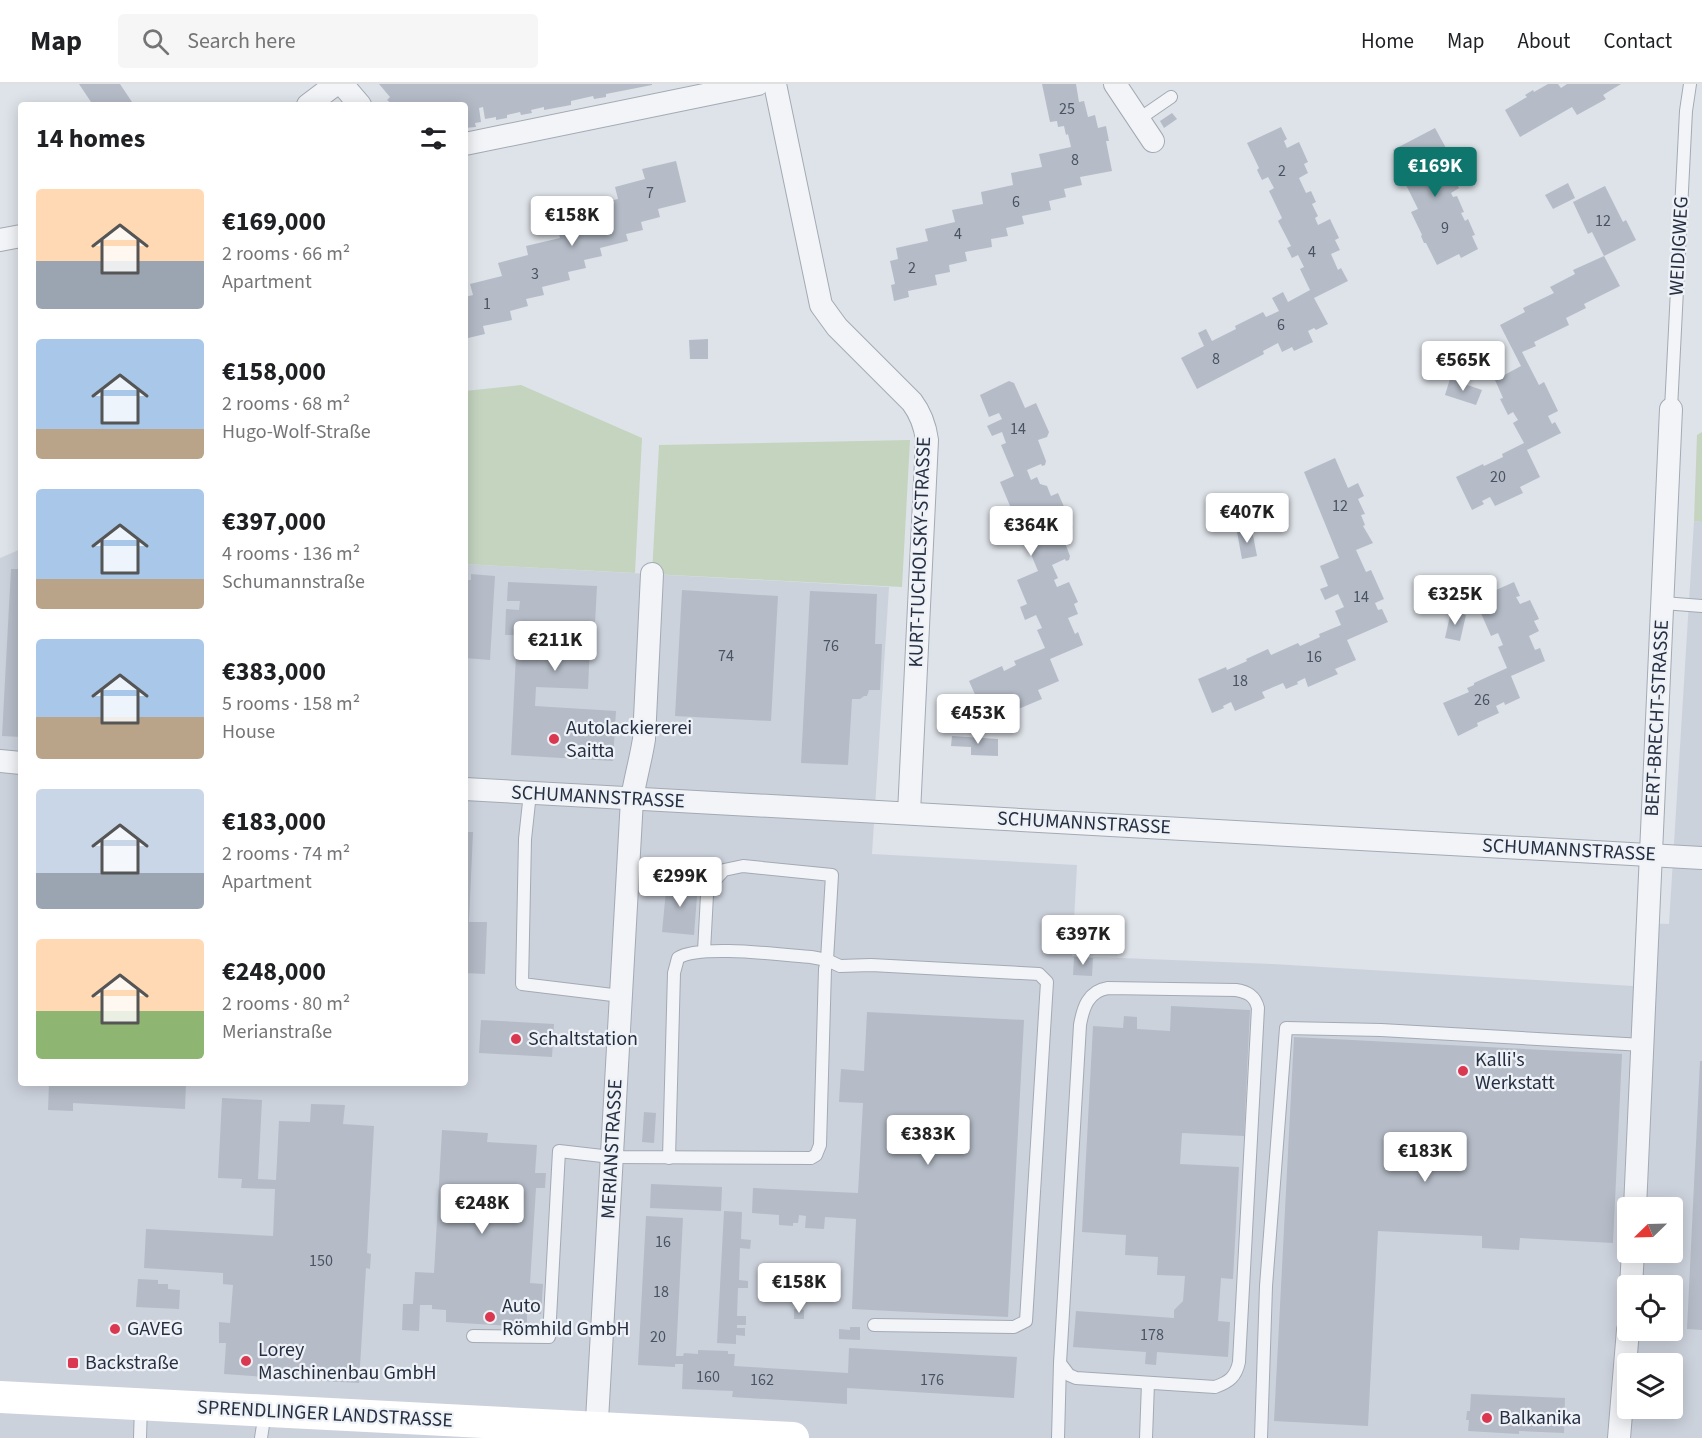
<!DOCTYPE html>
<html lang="en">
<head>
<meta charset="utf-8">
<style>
  body { margin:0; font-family:"Source Sans 3",sans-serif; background:#f6f6f6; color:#202124; height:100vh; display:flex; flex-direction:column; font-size:22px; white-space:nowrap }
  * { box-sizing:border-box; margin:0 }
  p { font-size:20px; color:#757577 }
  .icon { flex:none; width:33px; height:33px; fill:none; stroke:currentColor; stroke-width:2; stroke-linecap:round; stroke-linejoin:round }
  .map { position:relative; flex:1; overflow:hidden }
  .side { position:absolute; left:18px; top:18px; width:450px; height:984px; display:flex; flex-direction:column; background:#fff; border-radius:6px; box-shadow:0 3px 15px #0003 }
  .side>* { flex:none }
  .needle { width:39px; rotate:247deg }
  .fabs { position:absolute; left:1617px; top:1113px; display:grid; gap:12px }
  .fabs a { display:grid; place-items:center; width:66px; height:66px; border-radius:6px; background:#fff; box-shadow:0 3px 15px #0003; font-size:30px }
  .price { position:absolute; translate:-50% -51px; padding:0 14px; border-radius:6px; background:#fff; color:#222; font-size:20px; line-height:39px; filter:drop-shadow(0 2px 3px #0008) }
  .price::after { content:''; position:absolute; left:50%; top:36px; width:18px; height:14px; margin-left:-9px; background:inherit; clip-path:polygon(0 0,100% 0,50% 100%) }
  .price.current { background:#0f766e; color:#fff }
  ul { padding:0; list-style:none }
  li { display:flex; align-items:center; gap:18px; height:150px; padding:0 18px }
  li span { display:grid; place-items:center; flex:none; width:168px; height:120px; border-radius:6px; color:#555 }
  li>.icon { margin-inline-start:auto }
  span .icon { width:72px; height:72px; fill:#fffc; stroke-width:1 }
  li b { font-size:26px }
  h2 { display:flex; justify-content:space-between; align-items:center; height:72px; padding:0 18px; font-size:26px }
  header { display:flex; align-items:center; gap:36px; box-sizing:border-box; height:84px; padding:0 30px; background:#fff; border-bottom:2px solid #e0e0e0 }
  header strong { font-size:28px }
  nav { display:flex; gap:33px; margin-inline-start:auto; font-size:21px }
  .search { width:420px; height:54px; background:#f6f6f6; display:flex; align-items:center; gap:15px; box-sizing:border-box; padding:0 21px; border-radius:6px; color:#757577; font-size:22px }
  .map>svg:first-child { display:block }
</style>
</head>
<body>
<header>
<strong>Map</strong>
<div class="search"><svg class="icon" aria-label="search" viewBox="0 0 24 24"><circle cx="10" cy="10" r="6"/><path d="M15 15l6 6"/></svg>Search here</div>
<nav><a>Home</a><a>Map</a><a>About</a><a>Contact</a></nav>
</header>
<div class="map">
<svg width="1702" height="1354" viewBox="0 0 1702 1354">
  <rect width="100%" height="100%" fill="#dee3e9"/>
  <path fill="#ccd2dc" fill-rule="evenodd" d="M 1694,437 L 1702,438 L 1702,1354 L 0,1354 L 0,474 L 21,465 L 21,999 L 465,999 L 465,480 L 889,503 L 872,770 L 1077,781 L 1072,872 L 1273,880 L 1633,902 L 1636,839 L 1669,840 ZM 1628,1124 L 1672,1124 L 1672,1168 L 1628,1168 ZM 1628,1202 L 1672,1202 L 1672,1246 L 1628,1246 ZM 1628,1280 L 1672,1280 L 1672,1324 L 1628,1324 Z"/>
  <g fill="#c4d4bf">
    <polygon points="521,301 642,354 635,489 465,480 465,307"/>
    <polygon points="1702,348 1702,438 1694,437 1697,351"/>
    <polygon points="910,356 902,503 652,490 659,361"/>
  </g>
  <g fill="#b5bcc7">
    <polygon points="79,0 120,0 134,21 93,21"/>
    <polygon points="379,0 652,0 652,1 606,10 606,13 594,15 593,12 571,17 571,21 544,26 544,23 531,26 532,29 521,31 520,28 507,31 507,34 496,36 496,33 485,35 483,23 479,24 481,38 475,39 476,43 465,44 465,21 398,21 395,19 393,21 387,16 390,13"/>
    <polygon points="1042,0 1076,0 1079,18 1084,17 1088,33 1095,31 1098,44 1106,42 1109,57 1106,57 1112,87 1080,93 1082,101 1064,105 1066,113 1049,117 1051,126 1022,132 1024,140 1006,144 1008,152 991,155 992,163 965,168 967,177 949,181 950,188 935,191 937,201 908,207 909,213 894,217 891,201 895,200 890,177 898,175 896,164 928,157 925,145 955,138 952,126 983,120 981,108 1013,101 1011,89 1042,83 1039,70 1071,63 1068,50 1066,51 1064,42 1058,43 1057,37 1050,38"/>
    <polygon points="1548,0 1558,0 1561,4 1567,0 1621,0 1603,11 1606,15 1577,31 1572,23 1520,53 1505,26 1527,13 1525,11 1533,6 1534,8"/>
    <polygon points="1172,29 1177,35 1164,44 1160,37"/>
    <polygon points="1281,43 1287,55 1284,57 1287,64 1299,58 1308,78 1304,80 1308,89 1299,94 1306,109 1311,107 1316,118 1312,120 1318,132 1315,134 1318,141 1330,135 1339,154 1335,156 1340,166 1331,170 1338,186 1341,184 1348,197 1314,214 1328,240 1316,246 1314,244 1308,247 1313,258 1294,267 1292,263 1282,268 1278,259 1263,267 1264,270 1197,305 1181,274 1204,262 1198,249 1206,245 1212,257 1236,245 1235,242 1263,228 1266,233 1279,227 1272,214 1283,208 1288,218 1310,206 1300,185 1304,183 1298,171 1292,174 1287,164 1291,162 1278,137 1282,134 1269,107 1274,104 1268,93 1262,96 1257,86 1259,84 1247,59"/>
    <polygon points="1435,44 1446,64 1443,66 1450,80 1447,81 1459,104 1451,109 1453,113 1457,112 1464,128 1461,129 1465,137 1468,135 1475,151 1472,152 1478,165 1461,174 1459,170 1437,181 1426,159 1424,159 1421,152 1422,151 1411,128 1418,125 1406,101 1404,102 1400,94 1406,91 1393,66"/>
    <polygon points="676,77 686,118 658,125 660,133 641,138 643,146 626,150 628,157 600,164 602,172 584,176 586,184 568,188 570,196 542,203 544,211 526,215 528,222 510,227 512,236 483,242 485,250 468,254 465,243 465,213 473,211 470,200 502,192 498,179 528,171 526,162 560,154 557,141 587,134 584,123 618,115 615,103 645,95 642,85"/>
    <polygon points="1568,99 1575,114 1553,125 1545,111"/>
    <polygon points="1605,102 1623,138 1626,136 1636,156 1604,172 1592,148 1588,150 1573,118"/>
    <polygon points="1604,172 1620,202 1584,220 1586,224 1566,234 1569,241 1534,258 1536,262 1522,268 1539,301 1544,298 1558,327 1548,332 1552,340 1555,338 1561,349 1527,366 1540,393 1520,403 1523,409 1495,422 1490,413 1482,417 1484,420 1472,426 1456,393 1483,380 1484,382 1503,373 1502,370 1524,359 1513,339 1518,336 1513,328 1508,331 1500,315 1503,314 1495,296 1521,282 1500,241 1525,228 1523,224 1554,209 1550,203 1575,190 1573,186"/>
    <polygon points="708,255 708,275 690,275 689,256"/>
    <polygon points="1450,295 1482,306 1476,321 1445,311"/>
    <polygon points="1009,297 1014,299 1025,324 1036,319 1049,348 1047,353 1038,356 1046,377 1045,381 1042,382 1041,380 1027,386 1031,396 1037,393 1040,400 1047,402 1051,412 1058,409 1073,443 1071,449 1062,451 1070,472 1069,476 1066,477 1065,475 1052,481 1058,494 1054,496 1057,503 1069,498 1078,518 1074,520 1078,530 1068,534 1075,550 1078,548 1083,561 1050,575 1059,597 1038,606 1042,615 1011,628 1009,623 985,633 969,597 1002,582 1004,587 1016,581 1014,577 1045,564 1037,546 1042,544 1036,531 1025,536 1020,523 1027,520 1017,496 1038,487 1025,456 1031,454 1026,443 1016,447 1011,437 1026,431 1023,424 1013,429 1000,398 1014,392 1001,361 1006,359 1002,348 992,352 987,342 1002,335 999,329 989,333 980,311"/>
    <polygon points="1335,374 1348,404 1358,399 1364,412 1358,415 1365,430 1361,431 1365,441 1363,442 1373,459 1356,466 1366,488 1371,486 1384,515 1375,519 1378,526 1382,525 1388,538 1347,556 1356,576 1335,585 1338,590 1308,603 1305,594 1297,598 1298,600 1286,605 1283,599 1262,608 1265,614 1235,627 1231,618 1223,622 1224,624 1212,629 1198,595 1226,583 1227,586 1247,577 1246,575 1268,565 1271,571 1298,559 1300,562 1320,553 1319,550 1341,541 1335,527 1344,523 1338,510 1325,516 1320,505 1328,502 1320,482 1339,474 1304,388"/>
    <polygon points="1252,446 1257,472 1242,475 1237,448"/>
    <polygon points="11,485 21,485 21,653 2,652"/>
    <polygon points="471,490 495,492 490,576 465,574 465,496 471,496"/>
    <polygon points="508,498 597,502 595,540 591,540 588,605 536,603 535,622 616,627 613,677 511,671 517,551 505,551 506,525 519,526 520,517 507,517"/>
    <polygon points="1514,498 1520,512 1516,513 1520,520 1530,516 1539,535 1534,537 1539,547 1529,552 1535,566 1540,564 1545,577 1511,592 1520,614 1505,621 1504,618 1496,622 1499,629 1477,639 1478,642 1458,652 1443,619 1469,608 1467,604 1474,601 1474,599 1507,584 1498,563 1503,561 1498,549 1491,552 1480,527 1484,526 1478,514"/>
    <polygon points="682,506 778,512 771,637 675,632"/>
    <polygon points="810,507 877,510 875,560 882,560 880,606 869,606 867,612 864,612 860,615 852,615 848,681 801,679"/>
    <polygon points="1451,527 1466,531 1460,557 1445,554"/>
    <polygon points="952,652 998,655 998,672 971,671 971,663 951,662"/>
    <polygon points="465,748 473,748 469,838 487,838 485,890 465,889"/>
    <polygon points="667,796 698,799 694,851 662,848"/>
    <polygon points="1074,873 1093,874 1092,892 1073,891"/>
    <polygon points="1171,922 1250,926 1244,1052 1182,1049 1180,1080 1239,1083 1233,1195 1221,1194 1218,1237 1230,1238 1228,1273 1157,1268 1156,1281 1145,1280 1146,1268 1073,1263 1076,1227 1174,1234 1174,1226 1183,1217 1185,1192 1157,1191 1158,1173 1125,1171 1126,1151 1082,1148 1093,942 1123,944 1124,932 1137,933 1137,945 1170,947"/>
    <polygon points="867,928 1024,936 1008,1233 852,1225 856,1135 825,1133 824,1145 805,1144 806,1132 799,1131 798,1139 793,1139 793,1142 779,1141 779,1131 752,1129 753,1104 858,1109 863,1019 839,1018 841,985 864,987"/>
    <polygon points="481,936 554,940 552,973 479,969"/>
    <polygon points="1294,953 1622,970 1613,1159 1520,1154 1519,1166 1482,1164 1482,1152 1378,1147 1368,1342 1274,1337"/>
    <polygon points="1700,977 1702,977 1702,1246 1687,1245"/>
    <polygon points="49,999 186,999 185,1025 73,1019 73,1027 48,1026"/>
    <polygon points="222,1014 262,1016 258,1095 276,1096 279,1037 310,1038 311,1020 345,1021 343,1040 374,1042 367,1169 371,1170 370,1185 366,1184 359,1299 266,1294 266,1293 224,1290 226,1259 219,1259 219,1238 230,1239 233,1201 223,1200 223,1189 144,1184 146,1145 273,1152 275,1105 241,1104 242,1095 218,1094"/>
    <polygon points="644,1028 656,1029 654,1059 642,1058"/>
    <polygon points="442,1046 488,1049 487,1058 537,1061 535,1089 546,1089 545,1104 536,1104 530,1199 543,1200 541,1230 527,1230 527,1243 446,1238 446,1226 432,1225 432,1221 420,1221 419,1247 402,1246 403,1220 413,1220 415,1188 434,1189"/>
    <polygon points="651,1100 722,1103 721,1127 650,1124"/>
    <polygon points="724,1127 742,1128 741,1155 751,1156 750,1165 740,1164 739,1196 748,1197 748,1204 738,1204 737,1232 746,1232 746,1241 737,1241 737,1244 745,1244 745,1252 736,1251 736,1260 717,1259"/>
    <polygon points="646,1132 683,1134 676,1272 683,1272 684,1269 698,1270 698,1266 728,1267 728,1270 735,1270 734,1282 848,1289 849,1264 1017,1273 1014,1314 847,1304 847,1320 732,1313 733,1307 682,1305 683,1280 675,1280 675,1283 638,1281"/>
    <polygon points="783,1186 795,1186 794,1199 782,1198"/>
    <polygon points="138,1195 158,1196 158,1200 168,1200 168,1205 180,1206 179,1225 136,1223"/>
    <polygon points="794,1225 804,1226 804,1235 794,1235"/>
    <polygon points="850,1243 860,1243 860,1256 839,1255 839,1245 850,1246"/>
    <polygon points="1471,1310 1565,1314 1564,1349 1519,1347 1519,1350 1468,1347 1469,1336 1466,1336 1467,1327 1470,1327"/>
  </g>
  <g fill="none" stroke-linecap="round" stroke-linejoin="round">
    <g stroke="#a3aab4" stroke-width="14">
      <g id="service">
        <polyline points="1139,35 1171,13"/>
        <polyline points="1671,325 1686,27 1690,0"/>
        <polyline points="1663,519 1702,522"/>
        <polyline points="530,709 525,755 522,900 621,912"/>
        <path d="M 1108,904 L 1236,906 C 1248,908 1255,912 1258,924 L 1239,1278 C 1236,1293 1229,1298 1215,1303 L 1076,1294 L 1069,1291 L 1060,1279 L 1080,941 C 1083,924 1088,907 1108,904 Z"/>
        <path d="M 669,1074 L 674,889 L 678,874 C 699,860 783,871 811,873 L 827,876 L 832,791 L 743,782 L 724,786 L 715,796 L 707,811 L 704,867"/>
        <polyline points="473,1252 549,1253 559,1067 611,1073 811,1074 816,1071 820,1061 825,885 827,876 840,882 871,881 1039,890 1047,898 1026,1237 1014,1243 874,1241"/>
        <polyline points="140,1354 141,1321"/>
        <polyline points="261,1354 265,1328"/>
        <polyline points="1058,1354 1060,1279"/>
        <polyline points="1146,1354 1148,1299"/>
        <polyline points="1261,1354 1266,1202 1286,944 1381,946 1643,961"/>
      </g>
    </g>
    <g stroke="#a3aab4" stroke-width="24">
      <g id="minor">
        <polyline points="342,0 360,21"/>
        <path d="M 775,0 L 821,221 L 837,243 L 912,318 C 921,330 925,341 927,356 L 909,729"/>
        <polyline points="1115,0 1153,57"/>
        <polyline points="308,21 336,0"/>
        <polyline points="465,60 758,0"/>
        <polyline points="0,156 21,152"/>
        <polyline points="0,677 21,679"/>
        <polyline points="465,705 1702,774"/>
        <polyline points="1635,1124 1671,325"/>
        <polyline points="1631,1202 1633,1168"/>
        <path d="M 596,1354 L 632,715 C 635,695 641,675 644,655 L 652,490"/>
        <polyline points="1619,1354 1628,1246"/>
      </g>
    </g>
    <use href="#service" stroke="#f2f4f7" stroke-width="12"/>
    <use href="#minor" stroke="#f2f4f7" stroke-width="22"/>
    <polyline stroke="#fff" stroke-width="32" points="0,1313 793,1354"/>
  </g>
  <g fill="#da3851" stroke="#eef2f7" stroke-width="2">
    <circle cx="554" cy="655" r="6"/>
    <circle cx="516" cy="955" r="6"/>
    <circle cx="1463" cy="987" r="6"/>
    <circle cx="490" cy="1233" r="6"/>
    <circle cx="115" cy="1245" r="6"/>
    <circle cx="246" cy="1277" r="6"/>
    <rect x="67" y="1273" width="12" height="12" rx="3"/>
    <circle cx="1487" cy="1334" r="6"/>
  </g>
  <g text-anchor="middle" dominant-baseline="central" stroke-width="4.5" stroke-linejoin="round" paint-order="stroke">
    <g font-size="16" fill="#4a5363">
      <text x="1067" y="25">25</text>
      <text x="1075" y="76">8</text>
      <text x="1282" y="87">2</text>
      <text x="650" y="109">7</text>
      <text x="1016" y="118">6</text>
      <text x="1603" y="137">12</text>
      <text x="1445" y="144">9</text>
      <text x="958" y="150">4</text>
      <text x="1312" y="168">4</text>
      <text x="912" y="184">2</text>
      <text x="535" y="190">3</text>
      <text x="487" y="220">1</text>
      <text x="1281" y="241">6</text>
      <text x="1216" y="275">8</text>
      <text x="1018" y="345">14</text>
      <text x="1498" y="393">20</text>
      <text x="1340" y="422">12</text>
      <text x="1361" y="513">14</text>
      <text x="831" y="562">76</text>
      <text x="726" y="572">74</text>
      <text x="1314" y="573">16</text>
      <text x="1240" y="597">18</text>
      <text x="1482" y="616">26</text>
      <text x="663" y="1158">16</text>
      <text x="321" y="1177">150</text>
      <text x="661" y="1208">18</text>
      <text x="1152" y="1251">178</text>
      <text x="658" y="1253">20</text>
      <text x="708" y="1293">160</text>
      <text x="762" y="1296">162</text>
      <text x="932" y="1296">176</text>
    </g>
    <g font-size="20" fill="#263042" stroke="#eef2f7">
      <text transform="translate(1679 162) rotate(-87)">WEIDIGWEG</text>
      <text transform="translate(920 468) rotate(-88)">KURT-TUCHOLSKY-STRASSE</text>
      <text transform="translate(1657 634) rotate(-87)">BERT-BRECHT-STRASSE</text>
      <text transform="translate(598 713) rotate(3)">SCHUMANNSTRASSE</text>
      <text transform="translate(1084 739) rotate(3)">SCHUMANNSTRASSE</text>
      <text transform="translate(1569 766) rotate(3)">SCHUMANNSTRASSE</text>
      <text transform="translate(612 1065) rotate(-87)">MERIANSTRASSE</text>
      <text transform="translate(325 1330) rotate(3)">SPRENDLINGER LANDSTRASSE</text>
    </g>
    <g font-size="20" fill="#263042" stroke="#eef2f7" text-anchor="start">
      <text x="566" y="644">Autolackiererei<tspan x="566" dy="23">Saitta</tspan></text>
      <text x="528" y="955">Schaltstation</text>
      <text x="1475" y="976">Kalli's<tspan x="1475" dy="23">Werkstatt</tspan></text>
      <text x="502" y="1222">Auto<tspan x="502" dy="23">Römhild GmbH</tspan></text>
      <text x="127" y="1245">GAVEG</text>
      <text x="258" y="1266">Lorey<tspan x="258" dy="23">Maschinenbau GmbH</tspan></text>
      <text x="85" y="1279">Backstraße</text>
      <text x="1499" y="1334">Balkanika</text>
    </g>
  </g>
</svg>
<div class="fabs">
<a><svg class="needle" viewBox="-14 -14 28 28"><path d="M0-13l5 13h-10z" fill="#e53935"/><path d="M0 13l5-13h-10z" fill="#757577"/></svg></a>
<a><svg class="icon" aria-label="locate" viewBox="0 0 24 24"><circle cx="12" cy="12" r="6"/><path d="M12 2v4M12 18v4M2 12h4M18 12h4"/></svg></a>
<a><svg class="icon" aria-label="layers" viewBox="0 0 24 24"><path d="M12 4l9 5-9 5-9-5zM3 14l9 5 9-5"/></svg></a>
</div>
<b class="price current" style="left:1435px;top:114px">€169K</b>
<b class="price" style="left:572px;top:163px">€158K</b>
<b class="price" style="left:1463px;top:308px">€565K</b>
<b class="price" style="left:1247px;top:460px">€407K</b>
<b class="price" style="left:1031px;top:473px">€364K</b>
<b class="price" style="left:1455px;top:542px">€325K</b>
<b class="price" style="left:555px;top:588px">€211K</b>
<b class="price" style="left:978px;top:661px">€453K</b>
<b class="price" style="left:680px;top:824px">€299K</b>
<b class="price" style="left:1083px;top:882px">€397K</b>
<b class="price" style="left:928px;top:1082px">€383K</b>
<b class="price" style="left:1425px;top:1099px">€183K</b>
<b class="price" style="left:482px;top:1151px">€248K</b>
<b class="price" style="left:799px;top:1230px">€158K</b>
<section class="side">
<h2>14 homes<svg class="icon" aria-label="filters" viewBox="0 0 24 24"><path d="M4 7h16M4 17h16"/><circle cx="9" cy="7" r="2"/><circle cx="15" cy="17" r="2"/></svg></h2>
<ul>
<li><span style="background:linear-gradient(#ffd9b3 60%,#9aa5b1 0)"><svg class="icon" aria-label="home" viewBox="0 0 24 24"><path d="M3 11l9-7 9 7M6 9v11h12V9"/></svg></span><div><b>€169,000</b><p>2 rooms · 66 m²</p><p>Apartment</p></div></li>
<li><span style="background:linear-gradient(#a9c7e8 75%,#b9a48a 0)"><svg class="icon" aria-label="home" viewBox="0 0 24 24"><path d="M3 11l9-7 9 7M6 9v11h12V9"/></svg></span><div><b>€158,000</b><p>2 rooms · 68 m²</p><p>Hugo-Wolf-Straße</p></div></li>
<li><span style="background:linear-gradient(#a9c7e8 75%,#b9a48a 0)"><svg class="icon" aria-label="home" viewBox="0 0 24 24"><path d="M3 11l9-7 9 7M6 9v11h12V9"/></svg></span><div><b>€397,000</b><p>4 rooms · 136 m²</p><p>Schumannstraße</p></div></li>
<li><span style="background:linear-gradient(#a9c7e8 65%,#b9a48a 0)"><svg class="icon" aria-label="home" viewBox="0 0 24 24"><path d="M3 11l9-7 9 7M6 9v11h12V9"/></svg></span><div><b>€383,000</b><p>5 rooms · 158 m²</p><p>House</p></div></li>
<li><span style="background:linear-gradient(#c9d6e8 70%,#9aa5b1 0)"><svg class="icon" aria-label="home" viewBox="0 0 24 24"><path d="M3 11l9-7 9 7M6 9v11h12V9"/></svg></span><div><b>€183,000</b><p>2 rooms · 74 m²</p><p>Apartment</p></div></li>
<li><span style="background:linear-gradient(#ffd9b3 60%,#8fb573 0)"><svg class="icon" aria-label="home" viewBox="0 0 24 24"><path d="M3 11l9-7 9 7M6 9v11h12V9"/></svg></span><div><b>€248,000</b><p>2 rooms · 80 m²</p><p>Merianstraße</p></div></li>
</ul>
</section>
</div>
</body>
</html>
